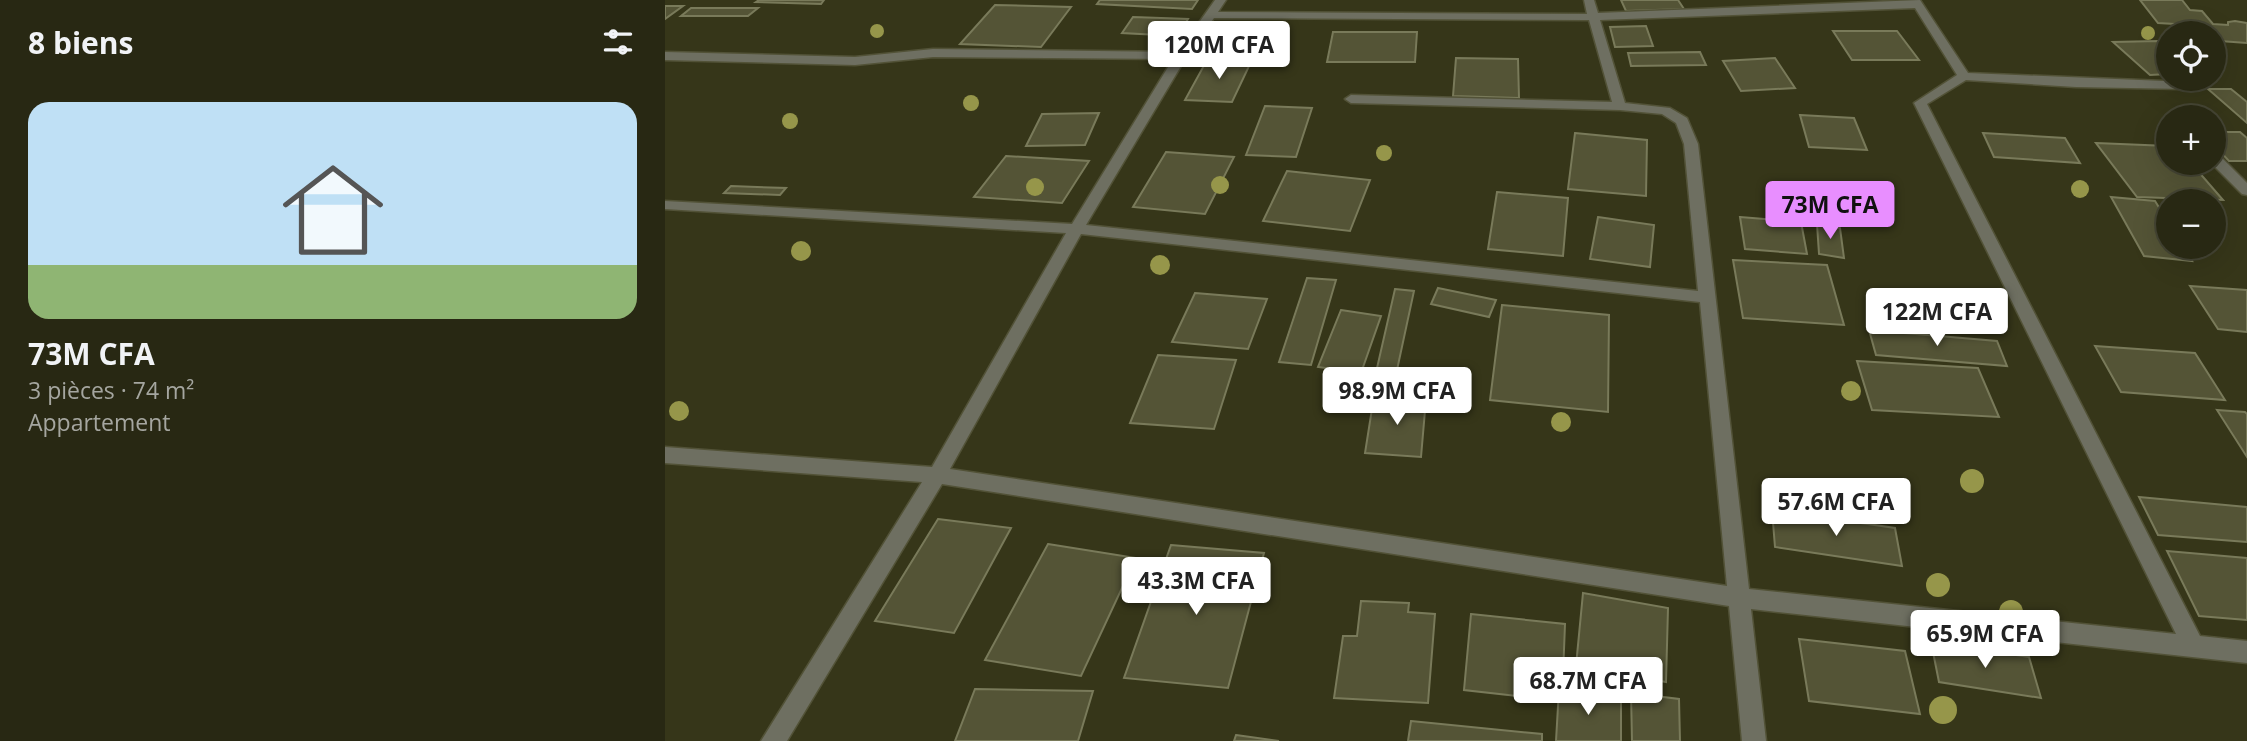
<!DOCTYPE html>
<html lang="fr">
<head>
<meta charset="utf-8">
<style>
  body { margin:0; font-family:"Open Sans",sans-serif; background:#343421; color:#f1f3f6; height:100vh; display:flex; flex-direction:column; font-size:26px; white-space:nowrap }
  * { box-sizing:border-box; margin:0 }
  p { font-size:23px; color:#a5a6a0 }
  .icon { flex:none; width:38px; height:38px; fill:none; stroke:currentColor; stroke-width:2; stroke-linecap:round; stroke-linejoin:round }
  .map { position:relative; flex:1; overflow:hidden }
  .panel { display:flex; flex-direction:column; background:#282813; width:665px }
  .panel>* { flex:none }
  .fabs { position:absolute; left:1491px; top:21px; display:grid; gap:14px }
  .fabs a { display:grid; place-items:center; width:70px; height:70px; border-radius:50%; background:#282813; box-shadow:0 7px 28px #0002,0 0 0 2px #443; font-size:35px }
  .price { position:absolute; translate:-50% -60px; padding:0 16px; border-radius:7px; background:#fff; color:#222; font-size:23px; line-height:46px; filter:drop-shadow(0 2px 4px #0008) }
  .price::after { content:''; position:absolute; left:50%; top:42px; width:21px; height:16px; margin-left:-10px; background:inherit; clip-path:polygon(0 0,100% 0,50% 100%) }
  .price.selected { background:#e88eff; color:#111 }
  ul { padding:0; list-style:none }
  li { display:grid; align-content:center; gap:14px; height:371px; padding:0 28px }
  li+li { border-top:2px solid #443 }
  li span { display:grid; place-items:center; height:217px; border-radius:21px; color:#555 }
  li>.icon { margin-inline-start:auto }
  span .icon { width:126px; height:126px; fill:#fffc; stroke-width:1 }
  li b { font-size:30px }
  h2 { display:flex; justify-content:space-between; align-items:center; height:84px; padding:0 28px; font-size:30px }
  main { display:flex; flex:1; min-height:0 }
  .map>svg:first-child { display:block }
</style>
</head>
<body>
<main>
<section class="panel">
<h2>8 biens<svg class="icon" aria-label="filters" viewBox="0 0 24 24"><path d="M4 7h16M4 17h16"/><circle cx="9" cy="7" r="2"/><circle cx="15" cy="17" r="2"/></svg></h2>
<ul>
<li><span style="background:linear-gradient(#bfe0f5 75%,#8fb573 0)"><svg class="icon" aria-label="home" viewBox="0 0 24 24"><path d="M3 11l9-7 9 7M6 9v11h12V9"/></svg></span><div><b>73M CFA</b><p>3 pièces · 74 m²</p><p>Appartement</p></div></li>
</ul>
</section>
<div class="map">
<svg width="1582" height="741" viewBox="0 0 1582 741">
  <rect width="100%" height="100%" fill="#363619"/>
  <g fill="#545436" stroke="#797a5a" stroke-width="2">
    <polygon points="94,0 159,0 156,4 91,2"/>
    <polygon points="435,0 533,0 527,9 432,4"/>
    <polygon points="956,0 1013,0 1019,9 961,11"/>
    <polygon points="1475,0 1517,0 1525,10 1537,11 1548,24 1563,25 1563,22 1570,21 1582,23 1582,43 1555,41 1549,37 1547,31 1551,32 1545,26 1493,23"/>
    <polygon points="330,5 406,7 376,47 295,44"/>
    <polygon points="0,6 18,6 0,19"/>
    <polygon points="26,8 93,8 83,16 16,16"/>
    <polygon points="468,17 523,19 513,36 457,33"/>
    <polygon points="981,26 988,46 950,47 945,27"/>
    <polygon points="1168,31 1232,31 1254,60 1187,60"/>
    <polygon points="565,32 610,34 600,58 554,57"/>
    <polygon points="668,32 752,32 750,62 662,62"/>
    <polygon points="1494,41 1503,48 1503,74 1485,75 1448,42"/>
    <polygon points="1035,52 1041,65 966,66 963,53"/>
    <polygon points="791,58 853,59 854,98 788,96"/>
    <polygon points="1110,58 1130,88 1076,91 1058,61"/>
    <polygon points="542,60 586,62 567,102 520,100"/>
    <polygon points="1543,89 1566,89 1582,102 1582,123"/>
    <polygon points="600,106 647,108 631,157 581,155"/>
    <polygon points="434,113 420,145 361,146 377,114"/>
    <polygon points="1135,115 1189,118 1202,150 1144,147"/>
    <polygon points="1549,132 1575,132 1582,138 1582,161 1564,161 1549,145"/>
    <polygon points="910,133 982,140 981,196 903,189"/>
    <polygon points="1318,133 1400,138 1415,163 1329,157"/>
    <polygon points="1431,143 1503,146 1503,163 1526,163 1558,200 1472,197"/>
    <polygon points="501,152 569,157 540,214 468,207"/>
    <polygon points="341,156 424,161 397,203 309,197"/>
    <polygon points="622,171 705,180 685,231 598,221"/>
    <polygon points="66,186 121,188 115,195 59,193"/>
    <polygon points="832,192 903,198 898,256 823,249"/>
    <polygon points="1446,197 1490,201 1503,222 1503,247 1518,247 1527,261 1479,256"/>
    <polygon points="933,217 989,225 985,267 925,259"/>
    <polygon points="1075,217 1136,222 1142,254 1080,249"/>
    <polygon points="1152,224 1175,228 1179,258 1154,254"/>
    <polygon points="1068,260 1162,265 1179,325 1078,318"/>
    <polygon points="642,278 671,280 646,365 614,362"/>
    <polygon points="1525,286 1582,290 1582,332 1553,329"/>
    <polygon points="773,288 831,300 824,317 766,304"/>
    <polygon points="730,289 749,291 732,370 712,368"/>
    <polygon points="530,293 602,299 583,349 507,342"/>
    <polygon points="837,305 944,315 943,412 825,400"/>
    <polygon points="676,310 716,316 696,373 653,367"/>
    <polygon points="1204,330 1332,341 1342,366 1211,355"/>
    <polygon points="1430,346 1530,353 1560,400 1456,392"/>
    <polygon points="493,355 571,360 549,429 465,423"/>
    <polygon points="1192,361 1313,368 1334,417 1207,410"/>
    <polygon points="709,396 761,399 756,457 700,453"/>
    <polygon points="1552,410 1580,412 1582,414 1582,457"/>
    <polygon points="1474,497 1582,507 1582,542 1493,535"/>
    <polygon points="1107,510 1230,528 1237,566 1110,547"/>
    <polygon points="273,519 346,528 289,633 210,621"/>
    <polygon points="383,544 471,558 416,676 320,660"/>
    <polygon points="506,545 599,553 563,688 459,678"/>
    <polygon points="1502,551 1582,558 1582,620 1534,616"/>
    <polygon points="918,593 1003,608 1001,682 911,666"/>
    <polygon points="696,601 744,603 743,612 770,614 763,703 669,698 678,636 692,636"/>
    <polygon points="806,614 900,624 897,701 799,690"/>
    <polygon points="1134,639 1240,651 1255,714 1144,701"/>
    <polygon points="1266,642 1364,657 1376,698 1274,682"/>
    <polygon points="310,689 428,691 413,741 290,741"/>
    <polygon points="894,689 956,698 956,741 891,741"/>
    <polygon points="966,693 1014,699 1015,741 967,741"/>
    <polygon points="746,721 877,734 877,741 743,741"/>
    <polygon points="571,735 614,741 569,741"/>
  </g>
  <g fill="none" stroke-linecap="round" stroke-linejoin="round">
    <g stroke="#525237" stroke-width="3">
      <g id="street">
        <path d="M 550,0 L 561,0 L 553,12 L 922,14 L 919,0 L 929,0 L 933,13 L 1255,0 L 1303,73 L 1523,82 L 1525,85 L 1519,89 L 1411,87 L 1301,80 L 1262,104 L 1535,636 L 1582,641 L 1582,663 L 1086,609 L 1101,741 L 1077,741 L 1064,606 L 277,484 L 122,741 L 96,741 L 257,482 L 0,463 L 0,447 L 267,467 L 401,233 L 0,209 L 0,201 L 407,224 L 508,59 L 268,57 L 190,65 L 0,60 L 0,52 L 190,57 L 268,49 L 513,52 ZM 1250,8 L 1292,75 L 1249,103 L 1511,634 L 1084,589 L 1033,144 L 1022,118 L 1005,108 L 960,103 L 935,20 ZM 549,18 L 924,20 L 947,102 L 686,95 L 680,99 L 686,103 L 955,110 L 997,114 L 1011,123 L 1019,144 L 1033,291 L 421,225 L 522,56 ZM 416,234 L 1035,302 L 1062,586 L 285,469 Z"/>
        <polygon points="1549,156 1556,157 1582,183 1582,195 1577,194 1546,163 1549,163"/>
      </g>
    </g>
    <use href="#street" fill="#6e6f61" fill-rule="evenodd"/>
  </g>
  <g fill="#96964a">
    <circle cx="212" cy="31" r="7"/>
    <circle cx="1483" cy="33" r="7"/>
    <circle cx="306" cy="103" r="8"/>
    <circle cx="125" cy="121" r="8"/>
    <circle cx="719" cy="153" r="8"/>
    <circle cx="555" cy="185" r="9"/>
    <circle cx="370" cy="187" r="9"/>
    <circle cx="1415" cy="189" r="9"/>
    <circle cx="136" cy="251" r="10"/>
    <circle cx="495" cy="265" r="10"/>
    <circle cx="1186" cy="391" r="10"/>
    <circle cx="14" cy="411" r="10"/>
    <circle cx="896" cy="422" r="10"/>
    <circle cx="1307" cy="481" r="12"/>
    <circle cx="1273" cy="585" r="12"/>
    <circle cx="1346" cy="612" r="12"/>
    <circle cx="1278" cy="710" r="14"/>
  </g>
</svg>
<div class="fabs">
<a><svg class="icon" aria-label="locate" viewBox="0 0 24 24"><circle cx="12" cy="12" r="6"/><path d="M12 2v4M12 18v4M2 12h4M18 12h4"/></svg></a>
<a>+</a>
<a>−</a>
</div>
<b class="price" style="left:554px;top:81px">120M CFA</b>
<b class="price selected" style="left:1165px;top:241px">73M CFA</b>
<b class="price" style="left:1272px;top:348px">122M CFA</b>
<b class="price" style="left:732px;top:427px">98.9M CFA</b>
<b class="price" style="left:1171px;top:538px">57.6M CFA</b>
<b class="price" style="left:531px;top:617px">43.3M CFA</b>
<b class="price" style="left:1320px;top:670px">65.9M CFA</b>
<b class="price" style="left:923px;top:717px">68.7M CFA</b>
</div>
</main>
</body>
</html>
